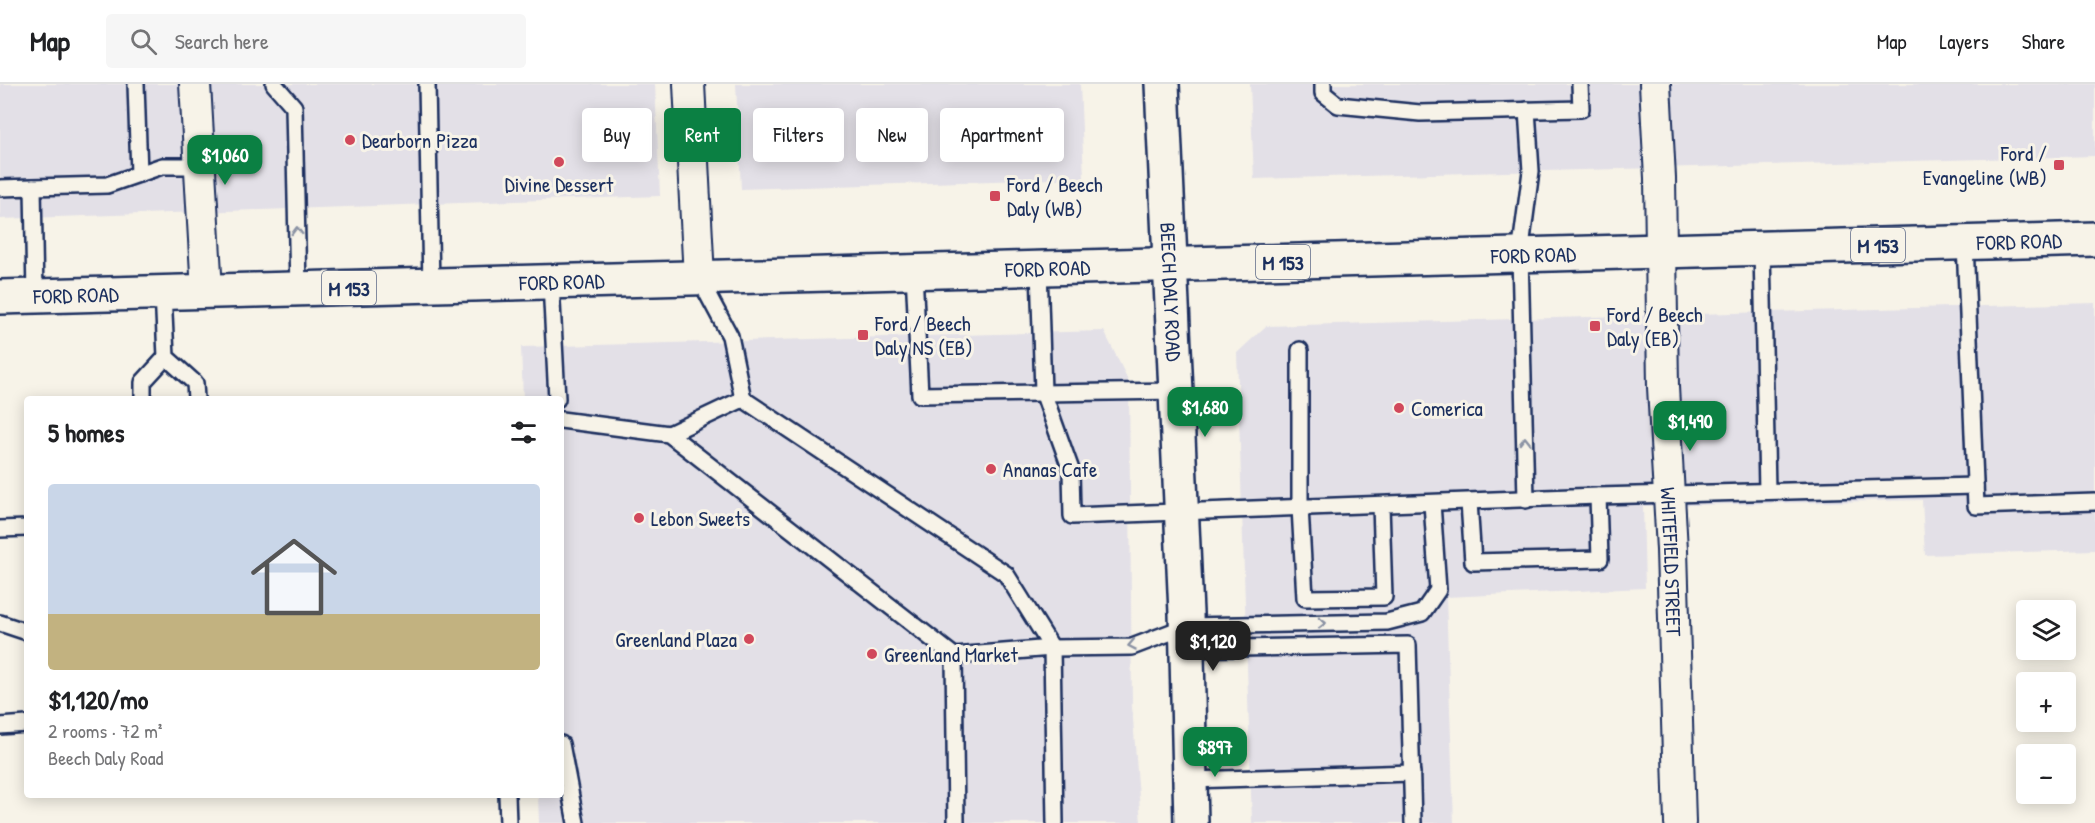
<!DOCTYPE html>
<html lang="en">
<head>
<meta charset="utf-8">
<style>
  body { margin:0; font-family:"Patrick Hand",sans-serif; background:#f6f6f6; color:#202124; height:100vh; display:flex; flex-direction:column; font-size:22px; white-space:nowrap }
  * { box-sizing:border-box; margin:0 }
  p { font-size:20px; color:#757577 }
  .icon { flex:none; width:33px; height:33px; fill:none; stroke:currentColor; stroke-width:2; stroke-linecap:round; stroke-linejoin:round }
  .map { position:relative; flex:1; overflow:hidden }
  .panel { position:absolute; left:24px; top:312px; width:540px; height:402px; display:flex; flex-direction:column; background:#fff; border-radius:6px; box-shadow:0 3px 15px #0003 }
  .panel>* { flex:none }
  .top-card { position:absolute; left:582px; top:24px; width:570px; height:54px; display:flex; gap:12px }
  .controls { position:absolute; left:2016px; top:516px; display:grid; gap:12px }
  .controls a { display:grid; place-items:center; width:60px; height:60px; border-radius:6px; background:#fff; box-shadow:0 3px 15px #0003; font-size:30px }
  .price { position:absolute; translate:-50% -51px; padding:0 14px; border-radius:12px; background:#0b8043; color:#fff; font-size:20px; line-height:39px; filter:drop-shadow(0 2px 3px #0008) }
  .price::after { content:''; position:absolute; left:50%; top:36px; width:18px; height:14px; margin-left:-9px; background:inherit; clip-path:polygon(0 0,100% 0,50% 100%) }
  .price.on { background:#222; color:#fff }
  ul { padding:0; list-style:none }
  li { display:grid; align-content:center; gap:12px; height:318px; padding:0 24px }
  li span { display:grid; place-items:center; height:186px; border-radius:6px; color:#555 }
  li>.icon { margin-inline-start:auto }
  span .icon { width:108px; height:108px; fill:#fffc; stroke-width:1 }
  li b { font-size:26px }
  h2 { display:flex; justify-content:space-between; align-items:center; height:72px; padding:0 24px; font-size:26px }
  .pill { padding:0 21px; border-radius:6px; background:#fff; box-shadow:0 3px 15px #0003; font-size:21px; line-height:54px }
  .pill.on { background:#0b8043; color:#fff }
  header { display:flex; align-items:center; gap:36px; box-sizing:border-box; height:84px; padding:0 30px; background:#fff; border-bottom:2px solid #e0e0e0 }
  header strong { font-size:28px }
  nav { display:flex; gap:33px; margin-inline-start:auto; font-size:21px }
  .search { width:420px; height:54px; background:#f6f6f6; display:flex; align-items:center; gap:15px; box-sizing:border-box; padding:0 21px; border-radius:6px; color:#757577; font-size:22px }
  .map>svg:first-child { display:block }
</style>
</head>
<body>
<header>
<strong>Map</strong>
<div class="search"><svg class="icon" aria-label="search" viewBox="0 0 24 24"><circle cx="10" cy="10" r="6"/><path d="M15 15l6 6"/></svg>Search here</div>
<nav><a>Map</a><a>Layers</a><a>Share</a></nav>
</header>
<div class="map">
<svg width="2095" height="739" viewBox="0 0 2095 739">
  <rect width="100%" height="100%" fill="#f7f3e8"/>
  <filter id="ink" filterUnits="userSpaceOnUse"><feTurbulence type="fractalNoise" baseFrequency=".0167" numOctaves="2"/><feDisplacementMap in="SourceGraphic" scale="12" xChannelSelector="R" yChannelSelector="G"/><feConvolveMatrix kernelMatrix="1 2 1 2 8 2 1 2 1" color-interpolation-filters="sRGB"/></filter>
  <g filter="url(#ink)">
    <g fill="#e3e0e7">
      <polygon points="0,0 655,0 660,112 0,135"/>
      <polygon points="736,0 1080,0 1084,94 741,105"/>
      <polygon points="1250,0 2095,0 2095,72 1254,95"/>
      <polygon points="2095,219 2095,466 1925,471 1922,416 1643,422 1645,504 1446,513 1454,739 1252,739 1237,269 1266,242"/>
      <polygon points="1104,247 1129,298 1132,622 1141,739 539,739 538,711 561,711 561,315 523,315 521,263"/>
    </g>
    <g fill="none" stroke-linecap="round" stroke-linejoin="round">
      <g stroke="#1b2f5e" stroke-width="20">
        <g id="service">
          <polyline points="136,0 139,90"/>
          <polyline points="274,0 294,23 298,205"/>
          <polyline points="427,0 431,202"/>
          <polyline points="1323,0 1323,9 1338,21 1420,29 1581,25 1580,0"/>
          <polyline points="33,103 107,101 162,82 200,82"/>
          <polyline points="0,104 33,103 35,212"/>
          <polyline points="1965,159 1976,422 2095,418"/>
          <polyline points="1762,165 1767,407"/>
          <polyline points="1039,185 1043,308 1071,386 1072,432 1598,412 1975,402"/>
          <polyline points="914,188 920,311 1177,307"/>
          <polyline points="699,194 730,252 743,315 1006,490 1052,564 1055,739"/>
          <polyline points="551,199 557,315"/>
          <polyline points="163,208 166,273 195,299 196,315"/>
          <polyline points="1300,266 1300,423 1305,514 1384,513 1381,421"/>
          <polyline points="143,315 143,298 166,273"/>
          <polyline points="561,336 669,350 954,572 956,739"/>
          <polyline points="669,350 743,315"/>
          <polyline points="1526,416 1520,171 1531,87 1527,26"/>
          <polyline points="1469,418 1473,478 1600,475 1598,412"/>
          <polyline points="0,445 27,444"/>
          <polyline points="0,539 27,548"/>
          <polyline points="1187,565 1408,561 1413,739"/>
          <polyline points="954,572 1052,564 1132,563 1187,542 1387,538 1422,529 1438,506 1432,419"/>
          <polyline points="0,642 27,640"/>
          <polyline points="561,660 576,739"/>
          <polyline points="1190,696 1412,689"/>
          <polyline points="507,711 508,739"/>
        </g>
      </g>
      <g stroke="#1b2f5e" stroke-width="34">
        <g id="minor">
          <polyline points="195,0 207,207"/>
          <polyline points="689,0 699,194"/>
          <path id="s1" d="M 1655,0 L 1660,94 L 1663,303 L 1672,466 L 1680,739"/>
        </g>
      </g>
      <g stroke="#1b2f5e" stroke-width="38">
        <g id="secondary">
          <path id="s2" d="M 1162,0 L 1186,529 L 1191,739"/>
        </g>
      </g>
      <g stroke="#1b2f5e" stroke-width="38">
        <g id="primary">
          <path id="s3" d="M 0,213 L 2095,155"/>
        </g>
      </g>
      <use href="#service" stroke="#f7f3e8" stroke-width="15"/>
      <use href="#minor" stroke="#f7f3e8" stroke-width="30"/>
      <use href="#secondary" stroke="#f7f3e8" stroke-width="33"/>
      <use href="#primary" stroke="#f7f3e8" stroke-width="33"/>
    </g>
    <defs><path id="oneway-chevron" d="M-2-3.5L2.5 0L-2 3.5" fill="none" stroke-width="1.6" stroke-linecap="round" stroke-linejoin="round" transform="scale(1.5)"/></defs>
    <g stroke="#8991a3">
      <use href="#oneway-chevron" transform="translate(297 147) rotate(-91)"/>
      <use href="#oneway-chevron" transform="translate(1525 357) rotate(-91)"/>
      <use href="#oneway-chevron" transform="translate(1322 539) rotate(-1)"/>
      <use href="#oneway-chevron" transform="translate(1132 561) rotate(169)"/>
    </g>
  </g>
  <g fill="#d1495b" stroke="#f7f3e8" stroke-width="2">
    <circle cx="350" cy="56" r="6"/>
    <circle cx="559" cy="78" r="6"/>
    <rect x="2053" y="75" width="12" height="12" rx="3"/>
    <rect x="989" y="106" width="12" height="12" rx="3"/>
    <rect x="1589" y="236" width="12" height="12" rx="3"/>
    <rect x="857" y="245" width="12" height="12" rx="3"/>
    <circle cx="1399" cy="324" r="6"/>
    <circle cx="991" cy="385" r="6"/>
    <circle cx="639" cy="434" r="6"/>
    <circle cx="749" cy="555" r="6"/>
    <circle cx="872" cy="570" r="6"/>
  </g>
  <g text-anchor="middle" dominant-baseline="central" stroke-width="6" stroke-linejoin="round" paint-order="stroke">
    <g fill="#f7f3e8" stroke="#5d6a87" stroke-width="1.5">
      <rect x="1851" y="144" width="54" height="34" rx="4.5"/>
      <rect x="1256" y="161" width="54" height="34" rx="4.5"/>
      <rect x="322" y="187" width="54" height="34" rx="4.5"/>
    </g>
    <g font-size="20" font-weight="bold" fill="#1b2f5e">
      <text x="1878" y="161">M 153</text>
      <text x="1283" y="178">M 153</text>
      <text x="349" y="204">M 153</text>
    </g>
    <g font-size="21" fill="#1b2f5e" stroke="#f7f3e8" text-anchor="start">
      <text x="362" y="56">Dearborn Pizza</text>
      <text x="2047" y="69" text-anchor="end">Ford /<tspan x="2047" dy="24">Evangeline (WB)</tspan></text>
      <text x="559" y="100" text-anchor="middle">Divine Dessert</text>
      <text x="1007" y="100">Ford / Beech<tspan x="1007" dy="24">Daly (WB)</tspan></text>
      <text x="1607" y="230">Ford / Beech<tspan x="1607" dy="24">Daly (EB)</tspan></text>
      <text x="875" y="239">Ford / Beech<tspan x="875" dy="24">Daly NS (EB)</tspan></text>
      <text x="1411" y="324">Comerica</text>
      <text x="1003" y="385">Ananas Cafe</text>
      <text x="651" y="434">Lebon Sweets</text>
      <text x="737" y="555" text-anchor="end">Greenland Plaza</text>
      <text x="884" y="570">Greenland Market</text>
    </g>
    <g font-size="21" fill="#1b2f5e" stroke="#f7f3e8">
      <text stroke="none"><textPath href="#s3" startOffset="2020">FORD ROAD</textPath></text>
      <text stroke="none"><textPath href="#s3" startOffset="1534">FORD ROAD</textPath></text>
      <text stroke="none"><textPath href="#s3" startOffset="1048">FORD ROAD</textPath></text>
      <text stroke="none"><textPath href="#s3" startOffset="562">FORD ROAD</textPath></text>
      <text stroke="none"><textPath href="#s2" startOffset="208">BEECH DALY ROAD</textPath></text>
      <text stroke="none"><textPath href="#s3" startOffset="76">FORD ROAD</textPath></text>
      <text stroke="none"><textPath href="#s1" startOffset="478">WHITEFIELD STREET</textPath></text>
    </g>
  </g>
</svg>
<div class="controls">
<a><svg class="icon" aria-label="layers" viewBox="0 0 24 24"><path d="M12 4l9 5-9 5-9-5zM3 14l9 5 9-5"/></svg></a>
<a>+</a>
<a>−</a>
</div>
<b class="price" style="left:225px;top:102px">$1,060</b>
<b class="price" style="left:1205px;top:354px">$1,680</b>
<b class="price" style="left:1690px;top:368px">$1,490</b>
<b class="price on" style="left:1213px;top:588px">$1,120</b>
<b class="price" style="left:1215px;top:694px">$897</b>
<div class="top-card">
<a class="pill">Buy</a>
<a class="pill on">Rent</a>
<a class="pill">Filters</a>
<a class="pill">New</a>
<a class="pill">Apartment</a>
</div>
<section class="panel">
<h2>5 homes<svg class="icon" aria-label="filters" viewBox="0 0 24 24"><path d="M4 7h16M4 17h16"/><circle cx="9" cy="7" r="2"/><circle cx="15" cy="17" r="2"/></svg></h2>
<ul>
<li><span style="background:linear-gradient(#c9d6e8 70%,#c2b280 0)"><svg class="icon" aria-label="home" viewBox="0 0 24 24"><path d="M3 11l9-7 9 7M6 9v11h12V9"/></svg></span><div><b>$1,120/mo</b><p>2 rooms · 72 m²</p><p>Beech Daly Road</p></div></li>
</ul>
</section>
</div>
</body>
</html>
